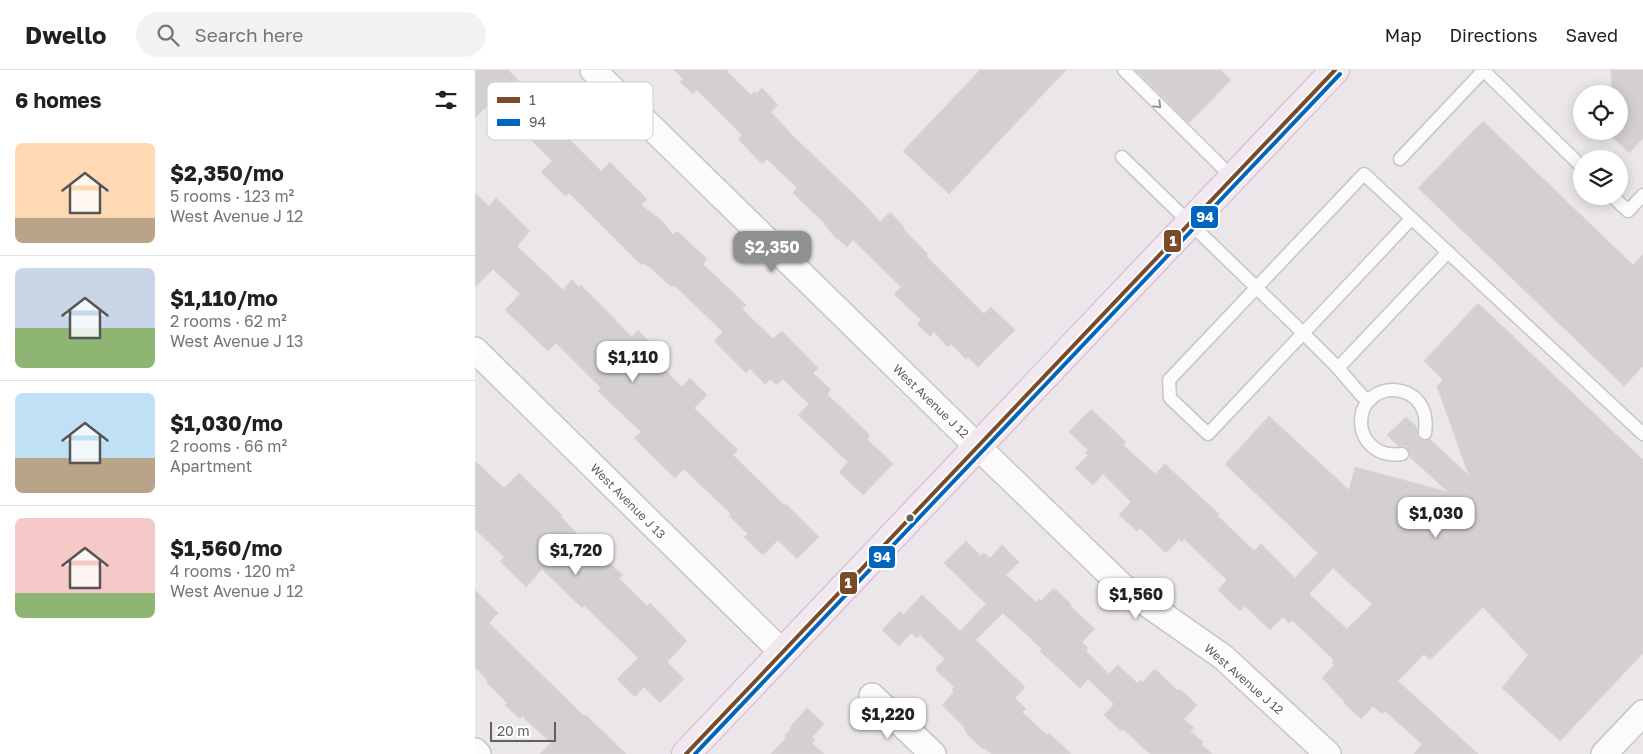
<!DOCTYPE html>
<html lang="en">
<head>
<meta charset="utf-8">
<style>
  body { margin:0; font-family:"Golos Text",sans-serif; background:#f2f2f2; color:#202124; height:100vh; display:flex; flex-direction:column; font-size:19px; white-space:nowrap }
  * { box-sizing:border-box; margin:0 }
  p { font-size:16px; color:#757577 }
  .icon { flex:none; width:28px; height:28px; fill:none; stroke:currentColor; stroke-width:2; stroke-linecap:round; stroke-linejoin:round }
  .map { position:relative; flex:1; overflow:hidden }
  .panel { display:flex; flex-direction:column; background:#fff; width:475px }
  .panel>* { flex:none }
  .buttons { position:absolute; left:1098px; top:15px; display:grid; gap:10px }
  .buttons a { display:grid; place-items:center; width:55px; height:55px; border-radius:50%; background:#fff; box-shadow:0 2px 12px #0003; font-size:25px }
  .scale { position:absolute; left:15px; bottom:12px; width:66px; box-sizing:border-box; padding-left:5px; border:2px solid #5c635c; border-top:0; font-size:14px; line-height:18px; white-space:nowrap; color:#5c635c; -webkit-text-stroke:4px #fff; paint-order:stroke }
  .price { position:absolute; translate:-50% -42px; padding:0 11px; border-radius:10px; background:#fff; color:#222; font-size:16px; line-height:32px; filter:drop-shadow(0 1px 2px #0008) }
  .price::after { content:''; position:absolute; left:50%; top:30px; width:15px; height:11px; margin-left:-8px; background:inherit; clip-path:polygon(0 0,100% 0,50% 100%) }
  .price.selected { background:#8e918e; color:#fff }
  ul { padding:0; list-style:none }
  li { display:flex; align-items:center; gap:15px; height:125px; padding:0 15px }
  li+li { border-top:1px solid #e0e0e0 }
  li span { display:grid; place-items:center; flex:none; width:140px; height:100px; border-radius:8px; color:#555 }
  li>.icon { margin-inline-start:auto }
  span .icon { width:60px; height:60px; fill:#fffc; stroke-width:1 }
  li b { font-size:21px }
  h2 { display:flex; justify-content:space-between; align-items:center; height:60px; padding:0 15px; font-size:21px }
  header { display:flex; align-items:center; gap:30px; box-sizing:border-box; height:70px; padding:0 25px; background:#fff; border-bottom:1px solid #e0e0e0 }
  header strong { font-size:24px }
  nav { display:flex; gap:28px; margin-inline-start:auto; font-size:18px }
  .search { width:350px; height:45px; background:#f2f2f2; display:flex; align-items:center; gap:12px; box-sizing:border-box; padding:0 18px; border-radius:28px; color:#757577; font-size:19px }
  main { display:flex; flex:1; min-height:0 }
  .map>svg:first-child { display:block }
</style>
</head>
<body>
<header>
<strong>Dwello</strong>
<div class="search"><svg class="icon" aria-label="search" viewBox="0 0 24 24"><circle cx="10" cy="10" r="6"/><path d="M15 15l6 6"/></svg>Search here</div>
<nav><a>Map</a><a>Directions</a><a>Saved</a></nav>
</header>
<main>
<section class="panel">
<h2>6 homes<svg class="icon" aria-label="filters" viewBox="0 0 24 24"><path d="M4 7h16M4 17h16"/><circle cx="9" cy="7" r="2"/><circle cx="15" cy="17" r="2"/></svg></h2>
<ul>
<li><span style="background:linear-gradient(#ffd9b3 75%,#b9a48a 0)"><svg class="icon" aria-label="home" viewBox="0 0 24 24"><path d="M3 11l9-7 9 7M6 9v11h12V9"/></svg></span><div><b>$2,350/mo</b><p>5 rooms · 123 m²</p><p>West Avenue J 12</p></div></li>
<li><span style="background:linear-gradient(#c9d6e8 60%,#8fb573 0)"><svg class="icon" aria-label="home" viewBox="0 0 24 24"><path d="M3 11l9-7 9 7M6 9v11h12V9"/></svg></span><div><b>$1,110/mo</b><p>2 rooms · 62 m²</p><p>West Avenue J 13</p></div></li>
<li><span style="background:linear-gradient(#bfe0f5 65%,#b9a48a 0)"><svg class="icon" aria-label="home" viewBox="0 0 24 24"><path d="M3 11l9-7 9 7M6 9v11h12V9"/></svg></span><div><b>$1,030/mo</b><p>2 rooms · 66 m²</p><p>Apartment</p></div></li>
<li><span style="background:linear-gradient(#f6c9c9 75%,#8fb573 0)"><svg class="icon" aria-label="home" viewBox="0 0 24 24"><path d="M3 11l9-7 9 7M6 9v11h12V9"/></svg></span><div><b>$1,560/mo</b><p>4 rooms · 120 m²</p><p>West Avenue J 12</p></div></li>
</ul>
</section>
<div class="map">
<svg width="1168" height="684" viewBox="0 0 1168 684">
  <rect width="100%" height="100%" fill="#ebe6ea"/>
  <g fill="#d3cfd2" stroke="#dad5da" fill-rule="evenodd">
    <polygon points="0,0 33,0 70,37 74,33 87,46 83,50 99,65 95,70 126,101 135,92 172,129 166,135 186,150 198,165 202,161 232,189 228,194 271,235 267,239 298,269 307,261 343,298 338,303 356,320 352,324 395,365 392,369 418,394 388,425 364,402 373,392 323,345 334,334 308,309 302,315 295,309 290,314 275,299 271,303 239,271 248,262 199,215 197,217 172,195 171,196 168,193 166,195 94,123 90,126 66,102 77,91 51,65 49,67 15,33 0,48"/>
    <polygon points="199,0 251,0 276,25 280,22 281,24 287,18 303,35 296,42 317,65 388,133 405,152 415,142 429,157 428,159 453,184 451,186 509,244 516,237 540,260 503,297 493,287 491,289 476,274 473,277 459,262 455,266 442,254 446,250 419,224 426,217 378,170 372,177 359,166 347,151 318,123 322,118 292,89 287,94 263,69 267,65 222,20 218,24 205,12 208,9"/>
    <polygon points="505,0 591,0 474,124 428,81"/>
    <polygon points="661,0 746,0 756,10 714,53"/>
    <polygon points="1136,0 1168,0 1168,68 1154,83 1131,61 1144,61 1144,24 1137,24"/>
    <polygon points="1008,51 1158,195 1168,184 1168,296 1149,316 943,118"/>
    <polygon points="0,123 14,136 21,128 55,161 42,176 88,220 97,210 104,217 106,215 157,267 163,260 188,286 182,292 207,317 215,308 232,325 219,338 263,380 258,385 309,435 311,434 344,467 322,489 303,470 288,485 269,467 273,464 254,446 256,444 209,399 200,408 159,368 166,362 123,321 126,318 81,273 73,281 30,240 45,224 18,199 0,217"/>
    <path d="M 1003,233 L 1168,390 L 1168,583 L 1085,671 L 1027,618 L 1053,585 L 1008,537 L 955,590 L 949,584 L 923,611 L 1003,684 L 939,684 L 947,674 L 910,641 L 907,644 L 898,636 L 886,649 L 869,633 L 870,632 L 847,608 L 859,595 L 857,593 L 859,590 L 817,550 L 814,553 L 808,547 L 795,560 L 770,536 L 765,541 L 743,520 L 752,510 L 709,469 L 707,472 L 704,469 L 691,483 L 665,458 L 662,461 L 644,445 L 656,432 L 628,404 L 618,415 L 600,398 L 613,385 L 610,383 L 613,380 L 594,362 L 616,339 L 651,372 L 648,375 L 680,404 L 690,394 L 744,444 L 743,446 L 779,481 L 786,474 L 820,508 L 843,483 L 750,394 L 794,346 L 874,420 L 880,397 L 973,422 L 935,387 L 933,379 L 930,376 L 923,376 L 912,365 L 931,347 L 942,357 L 943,367 L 946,370 L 951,371 L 955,369 L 994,406 L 962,316 L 968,310 L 949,291 ZM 858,498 L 897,534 L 872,559 L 834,524 Z"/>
    <polygon points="0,391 29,418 44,403 87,445 86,447 105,467 148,505 144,508 172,536 175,533 212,571 192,592 209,609 185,633 169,617 160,627 142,609 163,588 109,535 107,538 67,499 51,517 25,491 29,487 0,459"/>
    <polygon points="491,471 506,486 509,483 515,488 527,475 544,492 531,505 561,532 564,529 566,531 579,518 596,534 595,536 620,559 607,572 613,578 611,581 634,604 643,595 662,613 665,610 668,612 680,599 703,621 705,619 722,635 709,649 719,658 715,661 728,672 726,674 737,684 675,684 648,659 646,661 629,645 639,634 613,609 605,618 565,581 567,579 528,543 501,570 550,617 540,628 551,639 547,642 572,665 574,663 596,684 517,684 509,678 508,679 491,663 492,662 489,659 490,658 467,635 479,622 477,620 479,617 460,599 470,589 445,565 442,568 436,563 424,576 407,560 425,541 428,545 447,525 485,561 511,534 469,493"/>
    <polygon points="0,520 23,543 14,553 109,646 111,645 151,684 65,684 76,673 47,646 45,649 30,635 32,633 12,613 13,611 0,597"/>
    <polygon points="332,638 349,654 337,667 340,670 337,673 349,684 296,684 311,668 309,666 316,659 315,657"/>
  </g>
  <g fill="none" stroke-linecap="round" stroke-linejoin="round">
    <g stroke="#c5c6c5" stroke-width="15">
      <g id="service">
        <polyline points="649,0 758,108"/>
        <polyline points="1008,0 1106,96"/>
        <polyline points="647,87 828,263 863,298 887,326 895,330"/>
        <polyline points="925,89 1009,0"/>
        <polyline points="1137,126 1153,141 1168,125"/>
        <polyline points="936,149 733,364 695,328 694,310 889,104 1168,364"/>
        <polyline points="863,298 973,182"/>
        <path d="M 927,384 C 913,386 902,383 893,372 C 888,366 886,358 886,351 C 887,308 958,308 950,363"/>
      </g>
    </g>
    <g stroke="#c5c6c5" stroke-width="28">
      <g id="minor">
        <polyline points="118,0 503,377 648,517 748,587 853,684"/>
        <polyline points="0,280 307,582"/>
        <polyline points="397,626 458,684"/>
        <polyline points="0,681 3,684"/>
        <polyline points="1129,684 1168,643"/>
      </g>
    </g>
    <g stroke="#d2b5cc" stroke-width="30">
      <polyline id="primary" points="211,684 860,0"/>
    </g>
    <use href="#service" stroke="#fcfbfc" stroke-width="12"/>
    <use href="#minor" stroke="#fcfbfc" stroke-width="25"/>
    <use href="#primary" stroke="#f2e8ef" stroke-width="28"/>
    <g stroke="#fff" stroke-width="8">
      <polyline id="bus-1" points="211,684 860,0"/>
    </g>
    <g stroke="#fff" stroke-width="8">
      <polyline id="bus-2" points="220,684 865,4"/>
    </g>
    <use href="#bus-1" stroke="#7a4b2a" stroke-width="4"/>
    <use href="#bus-2" stroke="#0065bd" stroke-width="4"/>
  </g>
  <defs><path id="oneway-chevron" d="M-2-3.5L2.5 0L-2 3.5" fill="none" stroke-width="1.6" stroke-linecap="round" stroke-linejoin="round" transform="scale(1.25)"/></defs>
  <use stroke="#949894" href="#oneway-chevron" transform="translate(683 35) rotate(45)"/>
  <circle fill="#5c635c" stroke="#fff" stroke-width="2" cx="435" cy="448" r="4.5"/>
  <g text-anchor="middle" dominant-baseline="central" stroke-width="4" stroke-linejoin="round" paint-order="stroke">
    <g font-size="12" fill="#5c635c" stroke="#fff">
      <text transform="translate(456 331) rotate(44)">West Avenue J 12</text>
      <text transform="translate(153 431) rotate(45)">West Avenue J 13</text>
      <text transform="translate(769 609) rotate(41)">West Avenue J 12</text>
    </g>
  </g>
  <rect x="12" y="12" width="166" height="58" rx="8" fill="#fff" stroke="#ced0ce" stroke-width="1"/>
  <rect x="22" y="27" width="23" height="6" fill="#7a4b2a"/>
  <rect x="22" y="49" width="23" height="7" fill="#0065bd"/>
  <g font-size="14" fill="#5c635c">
    <text x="54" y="35">1</text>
    <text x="54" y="57">94</text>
  </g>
  <g stroke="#fff" stroke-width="2">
    <rect x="715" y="135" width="29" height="24" rx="5" fill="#0065bd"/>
    <rect x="688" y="159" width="19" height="24" rx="5" fill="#7a4b2a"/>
    <rect x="393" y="475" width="28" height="24" rx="5" fill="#0065bd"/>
    <rect x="364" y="501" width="19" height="24" rx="5" fill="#7a4b2a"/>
  </g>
  <g font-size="14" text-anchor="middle" font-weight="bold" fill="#fff">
    <text x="730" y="152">94</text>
    <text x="698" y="176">1</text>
    <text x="407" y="492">94</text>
    <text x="373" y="518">1</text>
  </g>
</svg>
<div class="buttons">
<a><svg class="icon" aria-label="locate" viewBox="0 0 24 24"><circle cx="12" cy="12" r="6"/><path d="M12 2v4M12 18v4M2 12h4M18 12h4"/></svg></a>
<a><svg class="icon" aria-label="layers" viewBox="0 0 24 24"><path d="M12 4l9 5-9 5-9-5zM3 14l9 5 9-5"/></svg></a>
</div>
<div class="scale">20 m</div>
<b class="price selected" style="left:297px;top:203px">$2,350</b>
<b class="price" style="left:158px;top:313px">$1,110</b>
<b class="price" style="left:961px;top:469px">$1,030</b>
<b class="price" style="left:101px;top:506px">$1,720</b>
<b class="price" style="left:661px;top:550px">$1,560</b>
<b class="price" style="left:413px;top:670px">$1,220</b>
</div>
</main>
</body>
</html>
